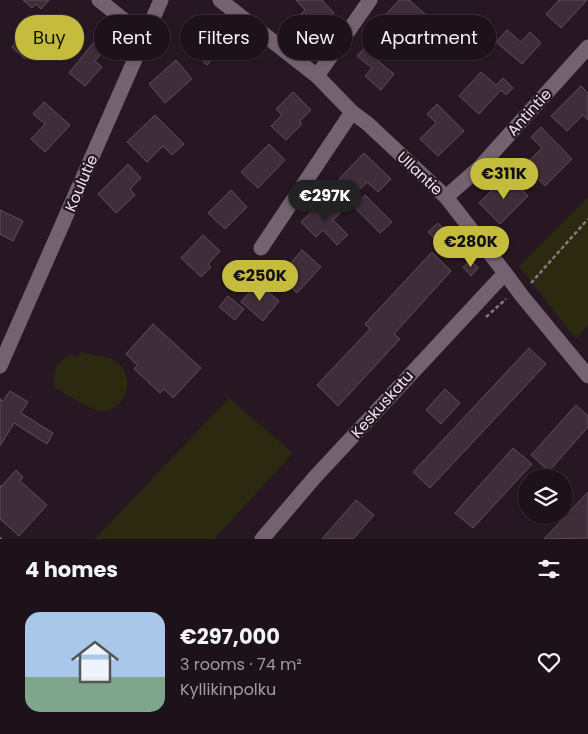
<!DOCTYPE html>
<html lang="en">
<head>
<meta charset="utf-8">
<style>
  body { margin:0; font-family:Poppins,sans-serif; background:#2a1f27; color:#f1f3f6; height:100vh; display:flex; flex-direction:column; font-size:19px; white-space:nowrap }
  * { box-sizing:border-box; margin:0 }
  p { font-size:16px; color:#a09da2 }
  .icon { flex:none; width:28px; height:28px; fill:none; stroke:currentColor; stroke-width:2; stroke-linecap:round; stroke-linejoin:round }
  .map { position:relative; height:539px; overflow:hidden }
  .panel { display:flex; flex-direction:column; background:#1d111a; flex:1 }
  .panel>* { flex:none }
  .guide { position:absolute; left:15px; top:15px; width:559px; height:45px; display:flex; gap:10px }
  .fabs { position:absolute; left:518px; top:469px; display:grid; gap:10px }
  .fabs a { display:grid; place-items:center; width:55px; height:55px; border-radius:50%; background:#1d111a; box-shadow:0 1px 4px #0004,0 0 0 1px #3b3139; font-size:25px }
  .price { position:absolute; translate:-50% -42px; padding:0 11px; border-radius:18px; background:#c5bc3d; color:#111; font-size:16px; line-height:32px; filter:drop-shadow(0 1px 2px #0008) }
  .price::after { content:''; position:absolute; left:50%; top:30px; width:15px; height:11px; margin-left:-8px; background:inherit; clip-path:polygon(0 0,100% 0,50% 100%) }
  .price.active { background:#222; color:#fff }
  ul { padding:0; list-style:none }
  li { display:flex; align-items:center; gap:15px; height:125px; padding:0 25px }
  li span { display:grid; place-items:center; flex:none; width:140px; height:100px; border-radius:15px; color:#555 }
  li>.icon { margin-inline-start:auto }
  span .icon { width:60px; height:60px; fill:#fffc; stroke-width:1 }
  li b { font-size:21px }
  h2 { display:flex; justify-content:space-between; align-items:center; height:60px; padding:0 25px; font-size:21px }
  .chip { padding:0 18px; border-radius:22px; background:#1d111a; box-shadow:0 1px 4px #0004,0 0 0 1px #3b3139; font-size:18px; line-height:45px }
  .chip.active { background:#c5bc3d; color:#111 }
  .map>svg:first-child { display:block }
</style>
</head>
<body>
<div class="map">
<svg width="588" height="539" viewBox="0 0 588 539">
  <rect width="100%" height="100%" fill="#271723"/>
  <g fill="#2b290f">
    <polygon points="588,197 588,325 576,339 519,266"/>
    <path d="M 81,352 C 90,355 108,356 115,361 C 137,375 128,412 100,411 C 93,411 64,393 55,388 C 51,372 57,363 70,354 L 77,358 Z"/>
    <polygon points="229,398 293,453 214,539 95,539"/>
  </g>
  <g fill="#3f2e3a" stroke="#604e5b">
    <polygon points="23,0 49,0 41,9 36,4 32,8"/>
    <polygon points="296,0 322,0 334,13 311,35 296,19 305,10"/>
    <polygon points="399,0 409,0 425,14 418,21 436,37 424,51 404,33 409,28 399,19 389,31 379,22"/>
    <polygon points="559,0 587,0 561,28 546,14"/>
    <polygon points="214,17 225,27 214,40 222,48 207,65 187,47"/>
    <polygon points="473,28 480,35 476,40 468,34"/>
    <polygon points="28,29 42,41 25,59 12,47"/>
    <polygon points="507,30 521,42 530,32 541,43 522,64 496,42"/>
    <polygon points="367,31 380,42 375,48 362,38"/>
    <polygon points="94,42 104,51 95,61 102,67 85,86 69,73"/>
    <polygon points="367,45 382,57 378,61 394,74 381,90 365,76 372,68 357,56"/>
    <polygon points="176,60 192,79 165,103 149,84"/>
    <polygon points="481,72 496,85 503,78 513,88 506,95 501,90 479,114 459,96"/>
    <polygon points="581,86 588,93 588,120 583,115 567,131 551,116"/>
    <polygon points="293,92 311,110 299,122 302,124 286,140 271,126 282,115 276,109"/>
    <polygon points="44,102 70,125 45,152 31,139 45,124 33,114"/>
    <polygon points="437,104 464,131 438,156 420,139 436,123 427,114"/>
    <polygon points="155,115 184,144 172,155 163,146 147,162 127,142"/>
    <polygon points="541,127 572,159 545,186 525,165 542,148 531,137"/>
    <polygon points="269,144 285,160 258,188 241,172"/>
    <polygon points="364,153 391,179 378,192 367,182 355,194 339,179"/>
    <polygon points="128,164 141,178 130,189 135,195 116,213 98,194"/>
    <polygon points="507,175 528,196 500,224 479,203"/>
    <polygon points="231,190 247,207 225,229 208,213"/>
    <polygon points="365,195 392,222 380,233 353,206"/>
    <polygon points="325,198 340,213 333,220 348,235 337,245 323,230 316,237 301,222"/>
    <polygon points="0,210 23,221 13,241 0,234"/>
    <polygon points="438,223 462,247 453,257 428,232"/>
    <polygon points="203,235 220,251 208,264 211,267 201,277 181,258"/>
    <polygon points="302,250 321,267 297,293 279,277"/>
    <polygon points="432,252 451,271 394,334 400,339 338,406 317,385 370,329 365,324"/>
    <polygon points="471,260 478,268 471,276 463,267"/>
    <polygon points="257,283 279,301 263,321 241,302"/>
    <polygon points="228,296 244,309 235,320 219,307"/>
    <polygon points="153,324 201,368 173,398 164,389 160,393 134,369 137,365 126,354"/>
    <polygon points="529,348 546,364 430,488 413,472"/>
    <polygon points="445,389 460,403 441,424 426,410"/>
    <polygon points="10,391 28,402 21,413 53,433 47,444 14,423 0,446 0,399 3,401"/>
    <polygon points="576,405 588,416 588,427 549,471 531,455"/>
    <polygon points="513,448 532,464 473,528 455,513"/>
    <polygon points="16,470 23,477 20,481 47,505 19,536 0,519 0,485 1,487"/>
    <polygon points="588,492 588,538 544,539"/>
    <polygon points="356,500 374,515 353,539 322,539"/>
  </g>
  <g fill="none" stroke-linecap="round" stroke-linejoin="round">
    <g stroke="#867983" stroke-width="2.5" stroke-dasharray="4 2.5" stroke-linecap="butt">
      <polyline points="531,283 588,219"/>
      <polyline points="486,317 506,299"/>
      <polyline points="0,538 1,539"/>
    </g>
    <g stroke="#756270" stroke-width="15">
      <polyline points="99,0 145,37"/>
      <polyline points="220,0 317,76 352,112 368,124 446,197 505,273 522,296 588,376"/>
      <polyline points="317,76 370,0"/>
      <polyline points="446,197 479,168 588,47"/>
      <polyline points="261,248 352,112"/>
      <polyline points="0,366 161,0"/>
      <polyline points="262,539 315,477 505,273"/>
    </g>
  </g>
  <g text-anchor="middle" dominant-baseline="central" stroke-width="4.5" stroke-linejoin="round" paint-order="stroke">
    <g font-size="15" fill="#efe4ec" stroke="#271723">
      <text transform="translate(529 112) rotate(-48)">Antintie</text>
      <text transform="translate(420 173) rotate(43)">Ullantie</text>
      <text transform="translate(81 183) rotate(-67)">Koulutie</text>
      <text transform="translate(382 404) rotate(-48)">Keskuskatu</text>
    </g>
  </g>
</svg>
<div class="fabs">
<a><svg class="icon" aria-label="layers" viewBox="0 0 24 24"><path d="M12 4l9 5-9 5-9-5zM3 14l9 5 9-5"/></svg></a>
</div>
<b class="price" style="left:504px;top:200px">€311K</b>
<b class="price active" style="left:325px;top:222px">€297K</b>
<b class="price" style="left:471px;top:268px">€280K</b>
<b class="price" style="left:260px;top:302px">€250K</b>
<div class="guide">
<a class="chip active">Buy</a>
<a class="chip">Rent</a>
<a class="chip">Filters</a>
<a class="chip">New</a>
<a class="chip">Apartment</a>
</div>
</div>
<section class="panel">
<h2>4 homes<svg class="icon" aria-label="filters" viewBox="0 0 24 24"><path d="M4 7h16M4 17h16"/><circle cx="9" cy="7" r="2"/><circle cx="15" cy="17" r="2"/></svg></h2>
<ul>
<li><span style="background:linear-gradient(#a9c7e8 65%,#7fa58c 0)"><svg class="icon" aria-label="home" viewBox="0 0 24 24"><path d="M3 11l9-7 9 7M6 9v11h12V9"/></svg></span><div><b>€297,000</b><p>3 rooms · 74 m²</p><p>Kyllikinpolku</p></div><svg class="icon" aria-label="heart" viewBox="0 0 24 24"><path d="M12 20l-8-8c-3-5 5-10 8-4 3-6 11-1 8 4z"/></svg></li>
</ul>
</section>
</body>
</html>
